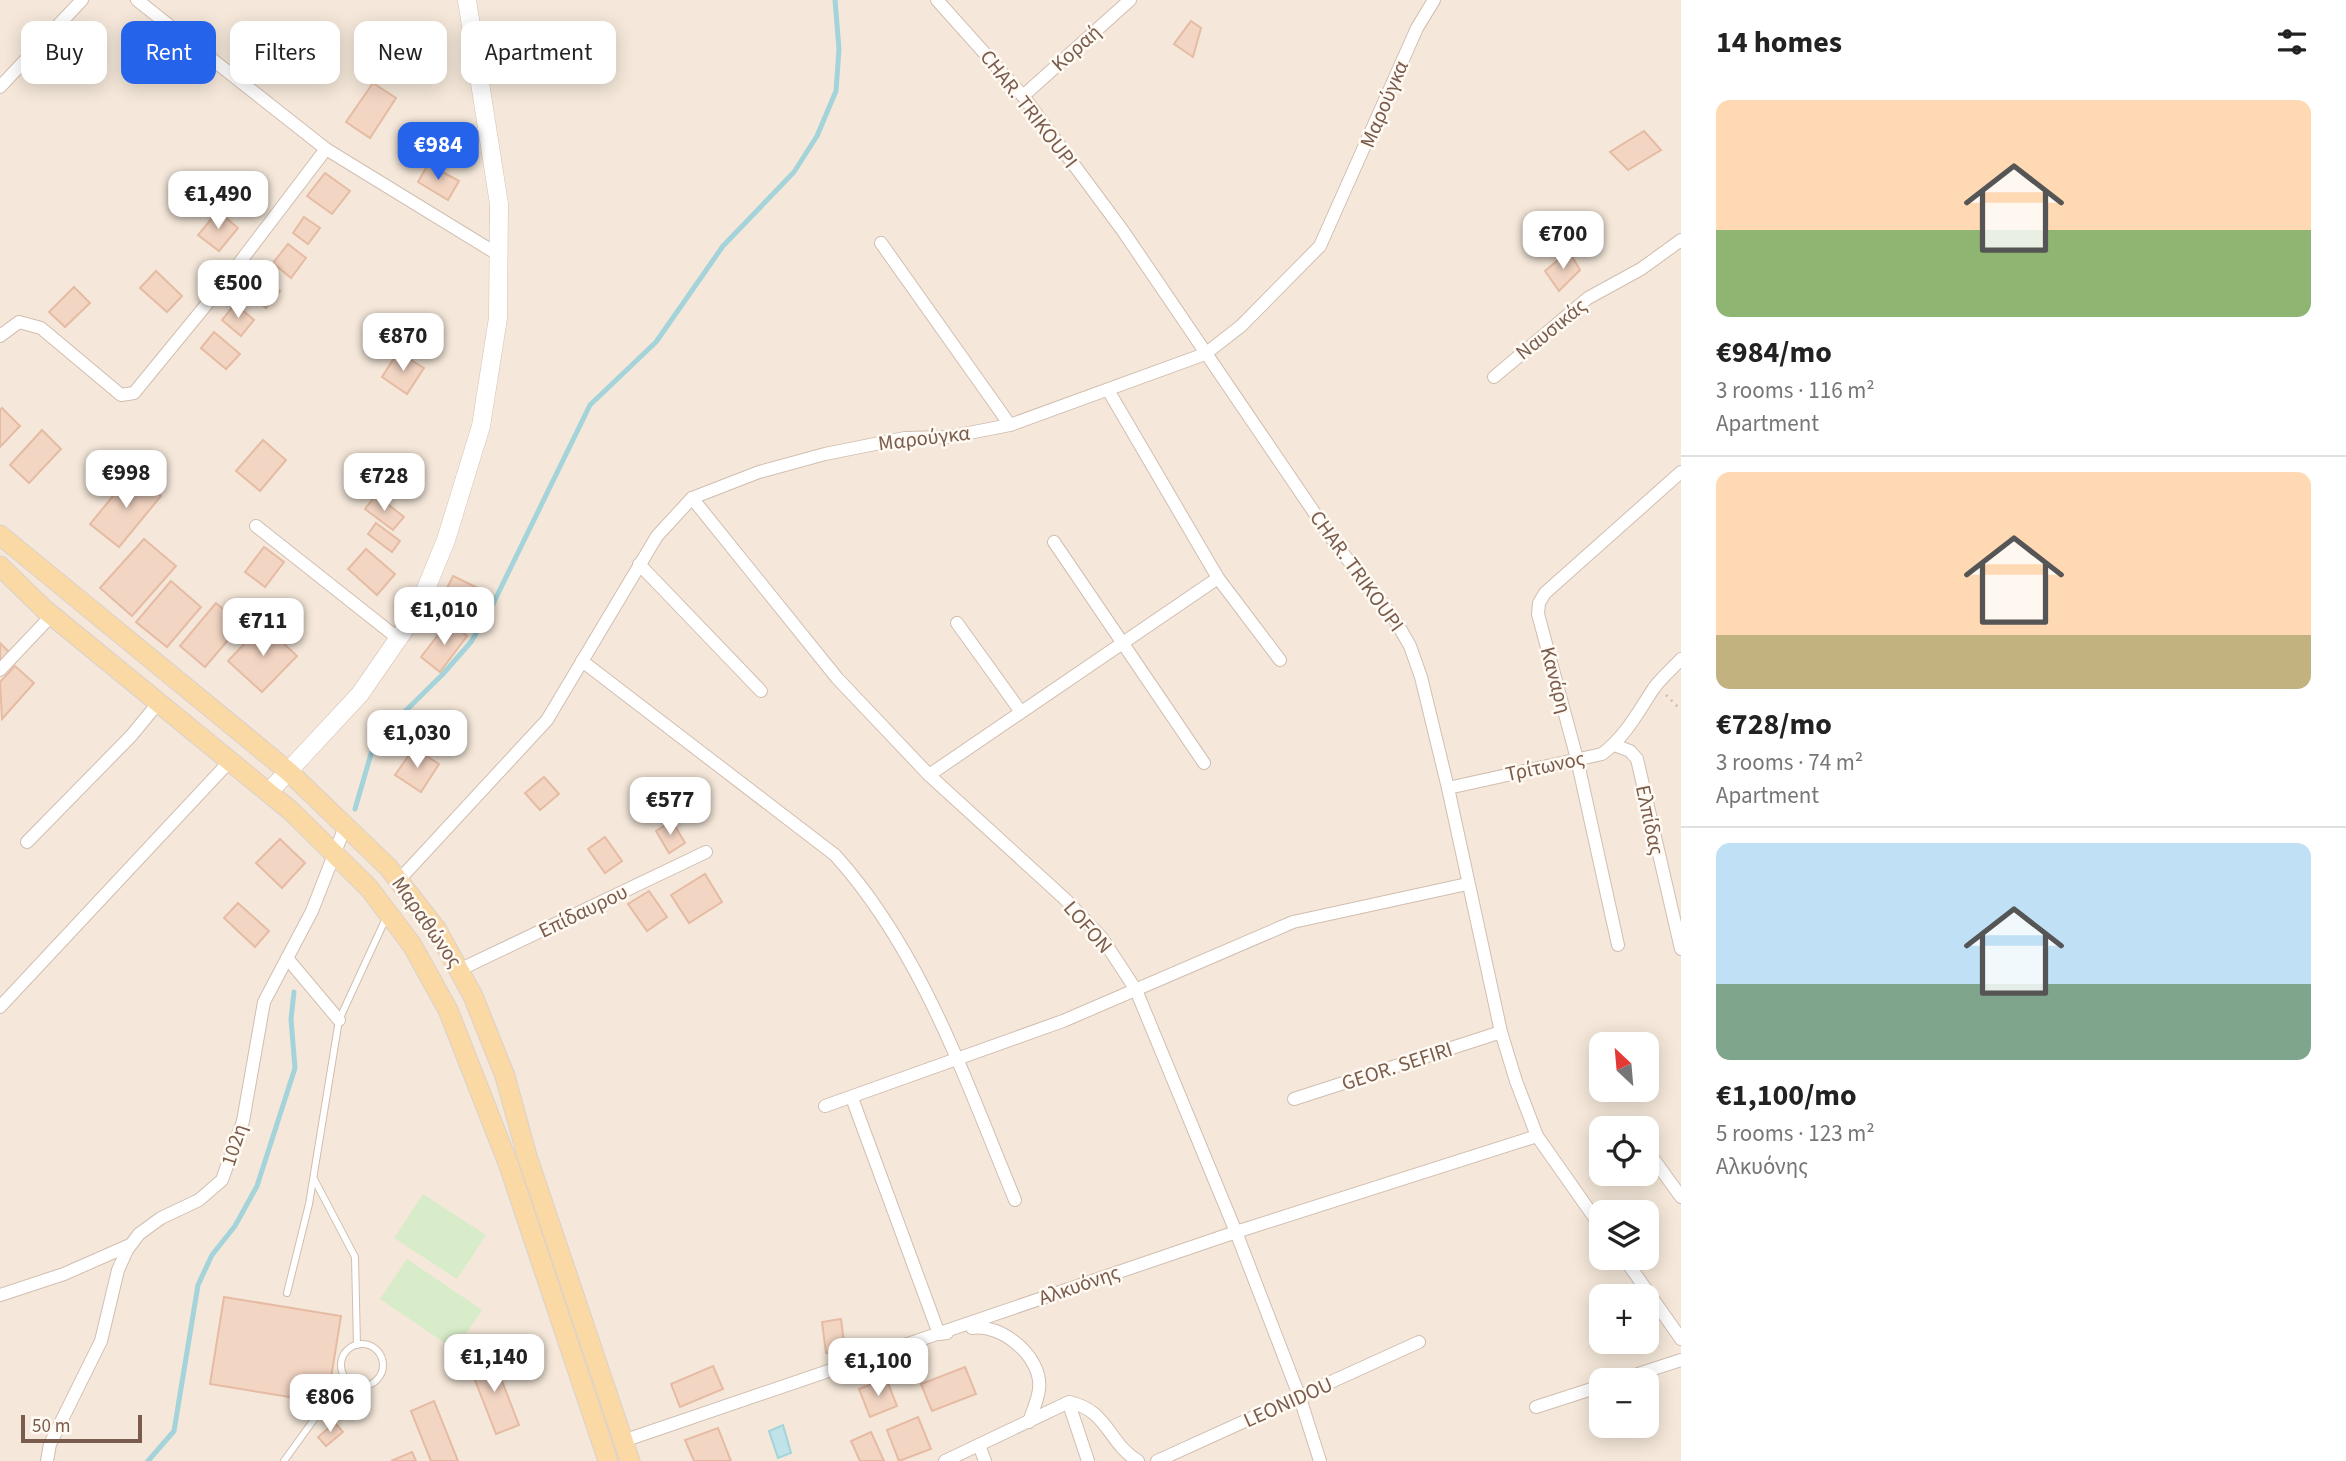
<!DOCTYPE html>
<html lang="en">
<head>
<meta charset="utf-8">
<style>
  body { margin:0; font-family:"Source Sans 3",sans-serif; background:#f6f6f6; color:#222; height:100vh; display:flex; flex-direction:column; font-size:26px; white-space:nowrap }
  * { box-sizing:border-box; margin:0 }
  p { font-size:23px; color:#767676 }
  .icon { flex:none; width:38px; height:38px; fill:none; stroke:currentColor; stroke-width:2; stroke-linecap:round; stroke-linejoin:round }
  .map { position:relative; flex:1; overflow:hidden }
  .side { display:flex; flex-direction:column; background:#fff; width:665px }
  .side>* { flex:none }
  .banner { position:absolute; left:21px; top:21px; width:665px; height:63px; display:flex; gap:14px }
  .needle { width:46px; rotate:334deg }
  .buttons { position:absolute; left:1589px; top:1032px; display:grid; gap:14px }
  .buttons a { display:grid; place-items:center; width:70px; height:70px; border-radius:14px; background:#fff; box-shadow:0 4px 18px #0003; font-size:35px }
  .scale { position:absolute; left:21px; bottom:18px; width:121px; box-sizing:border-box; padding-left:7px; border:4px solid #7a5c4d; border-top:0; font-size:19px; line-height:24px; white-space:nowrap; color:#7a5c4d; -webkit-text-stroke:5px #fffaf3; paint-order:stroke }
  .price { position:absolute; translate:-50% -60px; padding:0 16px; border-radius:14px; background:#fff; color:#222; font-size:23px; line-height:46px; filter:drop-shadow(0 2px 4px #0008) }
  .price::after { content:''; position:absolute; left:50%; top:42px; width:21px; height:16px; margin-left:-10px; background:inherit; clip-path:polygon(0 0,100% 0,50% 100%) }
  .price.on { background:#2563eb; color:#fff }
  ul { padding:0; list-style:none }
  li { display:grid; align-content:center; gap:14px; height:371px; padding:0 35px }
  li+li { border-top:2px solid #e0e0e0 }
  li span { display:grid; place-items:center; height:217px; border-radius:14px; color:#555 }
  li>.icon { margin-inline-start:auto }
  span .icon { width:126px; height:126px; fill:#fffc; stroke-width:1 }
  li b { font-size:30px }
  h2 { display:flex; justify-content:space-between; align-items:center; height:84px; padding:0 35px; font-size:30px }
  .pill { padding:0 24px; border-radius:14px; background:#fff; box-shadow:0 4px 18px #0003; font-size:24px; line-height:63px }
  .pill.on { background:#2563eb; color:#fff }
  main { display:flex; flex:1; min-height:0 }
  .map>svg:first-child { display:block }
</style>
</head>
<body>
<main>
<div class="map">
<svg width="1681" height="1461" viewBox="0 0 1681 1461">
  <rect width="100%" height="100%" fill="#fdf6ec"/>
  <path fill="#f5e8da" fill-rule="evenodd" d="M 0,0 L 1681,0 L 1681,1461 L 0,1461 ZM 1601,1045 L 1647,1045 L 1647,1090 L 1601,1090 ZM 1601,1129 L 1647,1129 L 1647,1174 L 1601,1174 ZM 1601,1213 L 1647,1213 L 1647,1258 L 1601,1258 ZM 1601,1297 L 1647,1297 L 1647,1342 L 1601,1342 ZM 1601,1381 L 1647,1381 L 1647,1426 L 1601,1426 Z"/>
  <g fill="#d8ecc9">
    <polygon points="423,1194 486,1235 457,1279 394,1238"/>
    <polygon points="407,1259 482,1310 455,1350 380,1299"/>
  </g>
  <polygon fill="#bfe3e8" stroke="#a5d3da" stroke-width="2" points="783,1425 791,1453 778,1458 769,1431"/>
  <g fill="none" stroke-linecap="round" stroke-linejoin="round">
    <g stroke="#a5d3da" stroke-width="5">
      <polyline points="355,809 371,754 382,734 442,675 471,642 491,608 590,405 656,342 723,246 794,172 817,136 836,91 839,49 835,0"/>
      <polyline points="148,1461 174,1431 198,1285 212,1255 235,1226 257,1186 295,1068 291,1019 294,992"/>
    </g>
  </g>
  <g fill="#f3d5c3" stroke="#e6bba3" stroke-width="2">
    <polygon points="1191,21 1201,28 1193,57 1174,44"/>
    <polygon points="373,83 396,98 370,138 346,122"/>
    <polygon points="1644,131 1661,150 1628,170 1610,152"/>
    <polygon points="428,164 459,181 448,200 418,182"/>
    <polygon points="325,173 350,191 332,214 307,196"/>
    <polygon points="249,176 266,192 251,208 234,192"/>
    <polygon points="218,211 238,228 219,251 198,235"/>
    <polygon points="304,217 320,228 308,244 293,233"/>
    <polygon points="288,244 306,258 291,278 273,263"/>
    <polygon points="1569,251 1580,270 1559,291 1545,271"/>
    <polygon points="156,271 182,296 167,312 140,288"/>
    <polygon points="266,279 280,291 266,308 251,296"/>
    <polygon points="74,287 90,303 65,327 49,312"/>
    <polygon points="235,304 254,320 241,336 222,320"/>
    <polygon points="214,332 240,354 226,369 201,348"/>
    <polygon points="398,352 424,368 407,394 382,377"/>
    <polygon points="2,408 20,426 0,447 0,410"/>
    <polygon points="42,430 61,449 29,483 10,465"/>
    <polygon points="263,440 286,460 260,491 236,471"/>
    <polygon points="132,473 161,496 119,547 90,524"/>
    <polygon points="376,495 404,517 393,530 365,509"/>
    <polygon points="376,523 400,541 392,552 368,534"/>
    <polygon points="144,539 176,566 132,616 100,588"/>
    <polygon points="264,547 284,562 265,587 245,572"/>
    <polygon points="366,549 395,574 377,595 348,569"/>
    <polygon points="453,576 482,590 471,612 442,598"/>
    <polygon points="171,581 201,607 167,647 136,622"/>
    <polygon points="216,603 241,625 205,667 180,646"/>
    <polygon points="449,621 467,636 440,672 421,657"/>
    <polygon points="263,624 297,656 262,692 228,661"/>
    <polygon points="0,643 11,654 0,665"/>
    <polygon points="15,666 34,683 2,719 0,682"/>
    <polygon points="414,748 439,764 421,792 395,775"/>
    <polygon points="544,777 559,794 540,810 525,793"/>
    <polygon points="672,821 685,843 669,853 656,831"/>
    <polygon points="605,837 622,861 605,873 588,849"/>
    <polygon points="280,839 305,863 282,888 256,863"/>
    <polygon points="705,874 722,902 689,923 671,895"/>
    <polygon points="649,891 667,917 647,931 628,904"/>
    <polygon points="238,903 269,931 255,947 224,918"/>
    <polygon points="224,1297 341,1316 327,1403 210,1384"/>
    <polygon points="841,1319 845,1350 826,1353 822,1322"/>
    <polygon points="491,1353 519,1425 496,1434 468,1362"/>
    <polygon points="713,1366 723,1389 680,1407 671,1384"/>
    <polygon points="965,1367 976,1394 932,1411 921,1384"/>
    <polygon points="886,1378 897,1406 870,1417 859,1389"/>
    <polygon points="434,1401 458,1461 431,1461 411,1411"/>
    <polygon points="918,1417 931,1449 899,1461 887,1430"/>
    <polygon points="335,1423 343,1432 326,1446 318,1437"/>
    <polygon points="718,1428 731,1461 694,1461 685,1440"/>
    <polygon points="871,1432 884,1461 860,1461 851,1441"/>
    <polygon points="412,1452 416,1461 391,1461"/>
  </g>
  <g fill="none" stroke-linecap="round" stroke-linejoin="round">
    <g stroke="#d1beb0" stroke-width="8">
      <g id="lane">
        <polyline points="314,1179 355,1257 357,1345"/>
        <polyline points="287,1293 309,1204 339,1020 386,918"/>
        <circle cx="362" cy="1365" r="21"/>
        <polyline points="284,1461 315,1418 351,1383"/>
      </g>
    </g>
    <g stroke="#d1beb0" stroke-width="14">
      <g id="street">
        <polyline points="137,0 326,149 499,255"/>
        <polyline points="937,0 1023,96 1123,231 1337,546 1394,618 1410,646 1421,677 1448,788 1501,1032 1516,1081 1537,1136 1601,1227"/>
        <polyline points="0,87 82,0"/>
        <polyline points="1023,96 1130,0"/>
        <polyline points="881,243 1010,425"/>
        <polyline points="0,336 19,322 41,328 121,395 134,393 224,283 326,149"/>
        <polyline points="1494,377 1588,298 1641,269 1681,240"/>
        <polyline points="1108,390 1218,578 1280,660"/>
        <polyline points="692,498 837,678 929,775 1066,900 1102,938 1136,990 1236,1232 1300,1398 1320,1461"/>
        <polyline points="256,526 400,640"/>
        <polyline points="1054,542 1204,763"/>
        <polyline points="639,564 761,691"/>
        <polyline points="957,623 1021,712"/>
        <path d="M 582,661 L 835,855 C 922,951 966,1082 1015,1200"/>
        <polyline points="0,670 52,615"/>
        <polyline points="1614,745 1630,751 1637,759 1681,949"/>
        <polyline points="929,775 1218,578"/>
        <path d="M 1448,788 L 1602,754 C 1626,736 1638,712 1654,688 C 1661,678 1672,669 1681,659"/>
        <polyline points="27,842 131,736 159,702"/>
        <polyline points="399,880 547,720 657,536 692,498 759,472 825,454 905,438 948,437 1010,425 1205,354 1241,326 1320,246 1417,28 1434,0"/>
        <polyline points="1618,945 1577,759 1538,614 1539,603 1545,593 1681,472"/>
        <polyline points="287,958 339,1020"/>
        <polyline points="461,969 706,852"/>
        <polyline points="0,1007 230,761"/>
        <polyline points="852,1098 939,1334 947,1333"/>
        <polyline points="1294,1099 1501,1032"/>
        <polyline points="825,1106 1063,1021 1293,922 1467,884"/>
        <polyline points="1630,1127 1631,1129"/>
        <polyline points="1647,1150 1681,1197"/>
        <polyline points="1624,1258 1681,1339"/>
        <polyline points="0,1295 64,1274 130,1245"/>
        <path d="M 972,1328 C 1001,1323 1043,1357 1039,1389 C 1038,1400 1032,1412 1029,1422"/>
        <polyline points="1617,1381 1681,1360"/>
        <polyline points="1069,1404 1088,1461"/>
        <polyline points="1536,1407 1601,1386"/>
        <polyline points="623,1441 1236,1232 1537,1136"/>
        <polyline points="979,1445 985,1461"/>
        <polyline points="47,1461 50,1444 101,1341 118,1270 127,1250 139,1234 161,1218 199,1200 222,1180 243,1121 264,1002 312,911 346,824"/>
        <path d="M 945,1461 L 1069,1402 C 1108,1410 1108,1443 1138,1461"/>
        <polyline points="1157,1461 1419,1342"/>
      </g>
    </g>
    <g stroke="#d6c0b0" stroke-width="19">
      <polyline id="secondary" points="269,792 360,694 416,613 446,540 481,426 498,318 499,204 467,0"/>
    </g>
    <g stroke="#dad1cd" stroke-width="21">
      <g id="primary">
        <polyline points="0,535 289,772 388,867 437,930 473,996 505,1076 527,1156 630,1461"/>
        <polyline points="0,566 44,609 291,811 369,888 412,945 448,1010 508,1163 608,1461"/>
      </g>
    </g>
    <polyline stroke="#d9b8a5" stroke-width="2.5" stroke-dasharray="2 5" stroke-linecap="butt" points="1666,695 1681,710"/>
    <use href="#lane" stroke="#fff" stroke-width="6"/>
    <use href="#street" stroke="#fff" stroke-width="12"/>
    <use href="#secondary" stroke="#fff" stroke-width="18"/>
    <use href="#primary" stroke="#fbd9a5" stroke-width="19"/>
  </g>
  <g text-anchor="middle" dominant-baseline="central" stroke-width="5" stroke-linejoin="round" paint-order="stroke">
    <g font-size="21" fill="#7a5c4d" stroke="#fffaf3">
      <text transform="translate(1076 48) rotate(-42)">Κοραή</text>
      <text transform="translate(1384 104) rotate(-67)">Μαρούγκα</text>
      <text transform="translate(1029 109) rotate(52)">CHAR. TRIKOUPI</text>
      <text transform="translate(1551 329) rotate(-39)">Ναυσικάς</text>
      <text transform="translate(924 438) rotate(-7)">Μαρούγκα</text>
      <text transform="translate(1357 571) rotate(54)">CHAR. TRIKOUPI</text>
      <text transform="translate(1556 680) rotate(75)">Κανάρη</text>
      <text transform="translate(1545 766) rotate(-12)">Τρίτωνος</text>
      <text transform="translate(1650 820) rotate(78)">Ελπίδας</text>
      <text transform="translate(583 911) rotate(-26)">Επίδαυρου</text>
      <text transform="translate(427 922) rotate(55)">Μαραθώνος</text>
      <text transform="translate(1088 927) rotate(49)">LOFON</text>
      <text transform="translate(1397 1066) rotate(-18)">GEOR. SEFIRI</text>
      <text transform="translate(234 1145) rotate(-72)">102η</text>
      <text transform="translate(1079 1285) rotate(-19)">Αλκυόνης</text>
      <text transform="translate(1288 1402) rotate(-24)">LEONIDOU</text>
    </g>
  </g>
</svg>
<div class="buttons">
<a><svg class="needle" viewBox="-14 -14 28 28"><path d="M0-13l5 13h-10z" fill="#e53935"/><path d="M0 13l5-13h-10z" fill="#767676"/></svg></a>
<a><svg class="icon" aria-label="locate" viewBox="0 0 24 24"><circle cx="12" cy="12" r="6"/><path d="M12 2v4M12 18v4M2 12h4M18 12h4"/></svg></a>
<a><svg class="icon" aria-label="layers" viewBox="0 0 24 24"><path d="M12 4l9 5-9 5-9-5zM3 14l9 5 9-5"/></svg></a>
<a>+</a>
<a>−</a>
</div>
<div class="scale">50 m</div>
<b class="price on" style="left:438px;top:182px">€984</b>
<b class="price" style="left:218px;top:231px">€1,490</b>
<b class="price" style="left:1563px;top:271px">€700</b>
<b class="price" style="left:238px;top:320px">€500</b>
<b class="price" style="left:403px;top:373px">€870</b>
<b class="price" style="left:126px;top:510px">€998</b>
<b class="price" style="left:384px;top:513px">€728</b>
<b class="price" style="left:444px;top:647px">€1,010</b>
<b class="price" style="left:263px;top:658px">€711</b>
<b class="price" style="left:417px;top:770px">€1,030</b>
<b class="price" style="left:670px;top:837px">€577</b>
<b class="price" style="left:494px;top:1394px">€1,140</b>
<b class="price" style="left:878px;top:1398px">€1,100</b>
<b class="price" style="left:330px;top:1434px">€806</b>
<div class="banner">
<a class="pill">Buy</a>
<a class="pill on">Rent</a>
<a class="pill">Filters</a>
<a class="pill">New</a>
<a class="pill">Apartment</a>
</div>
</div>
<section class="side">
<h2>14 homes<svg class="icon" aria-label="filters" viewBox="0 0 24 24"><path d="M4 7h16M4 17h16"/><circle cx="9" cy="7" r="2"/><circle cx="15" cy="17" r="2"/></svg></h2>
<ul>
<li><span style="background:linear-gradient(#ffd9b3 60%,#8fb573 0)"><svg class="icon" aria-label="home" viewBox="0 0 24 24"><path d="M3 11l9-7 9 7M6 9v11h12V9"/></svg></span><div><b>€984/mo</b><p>3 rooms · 116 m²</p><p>Apartment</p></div></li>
<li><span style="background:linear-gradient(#ffd9b3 75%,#c2b280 0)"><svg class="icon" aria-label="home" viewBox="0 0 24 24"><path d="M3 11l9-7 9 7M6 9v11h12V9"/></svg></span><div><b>€728/mo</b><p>3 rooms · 74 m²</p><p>Apartment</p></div></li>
<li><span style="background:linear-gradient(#bfe0f5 65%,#7fa58c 0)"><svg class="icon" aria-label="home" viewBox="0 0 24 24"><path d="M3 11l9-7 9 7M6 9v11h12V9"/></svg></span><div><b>€1,100/mo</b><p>5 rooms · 123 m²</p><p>Αλκυόνης</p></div></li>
</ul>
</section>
</main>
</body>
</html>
